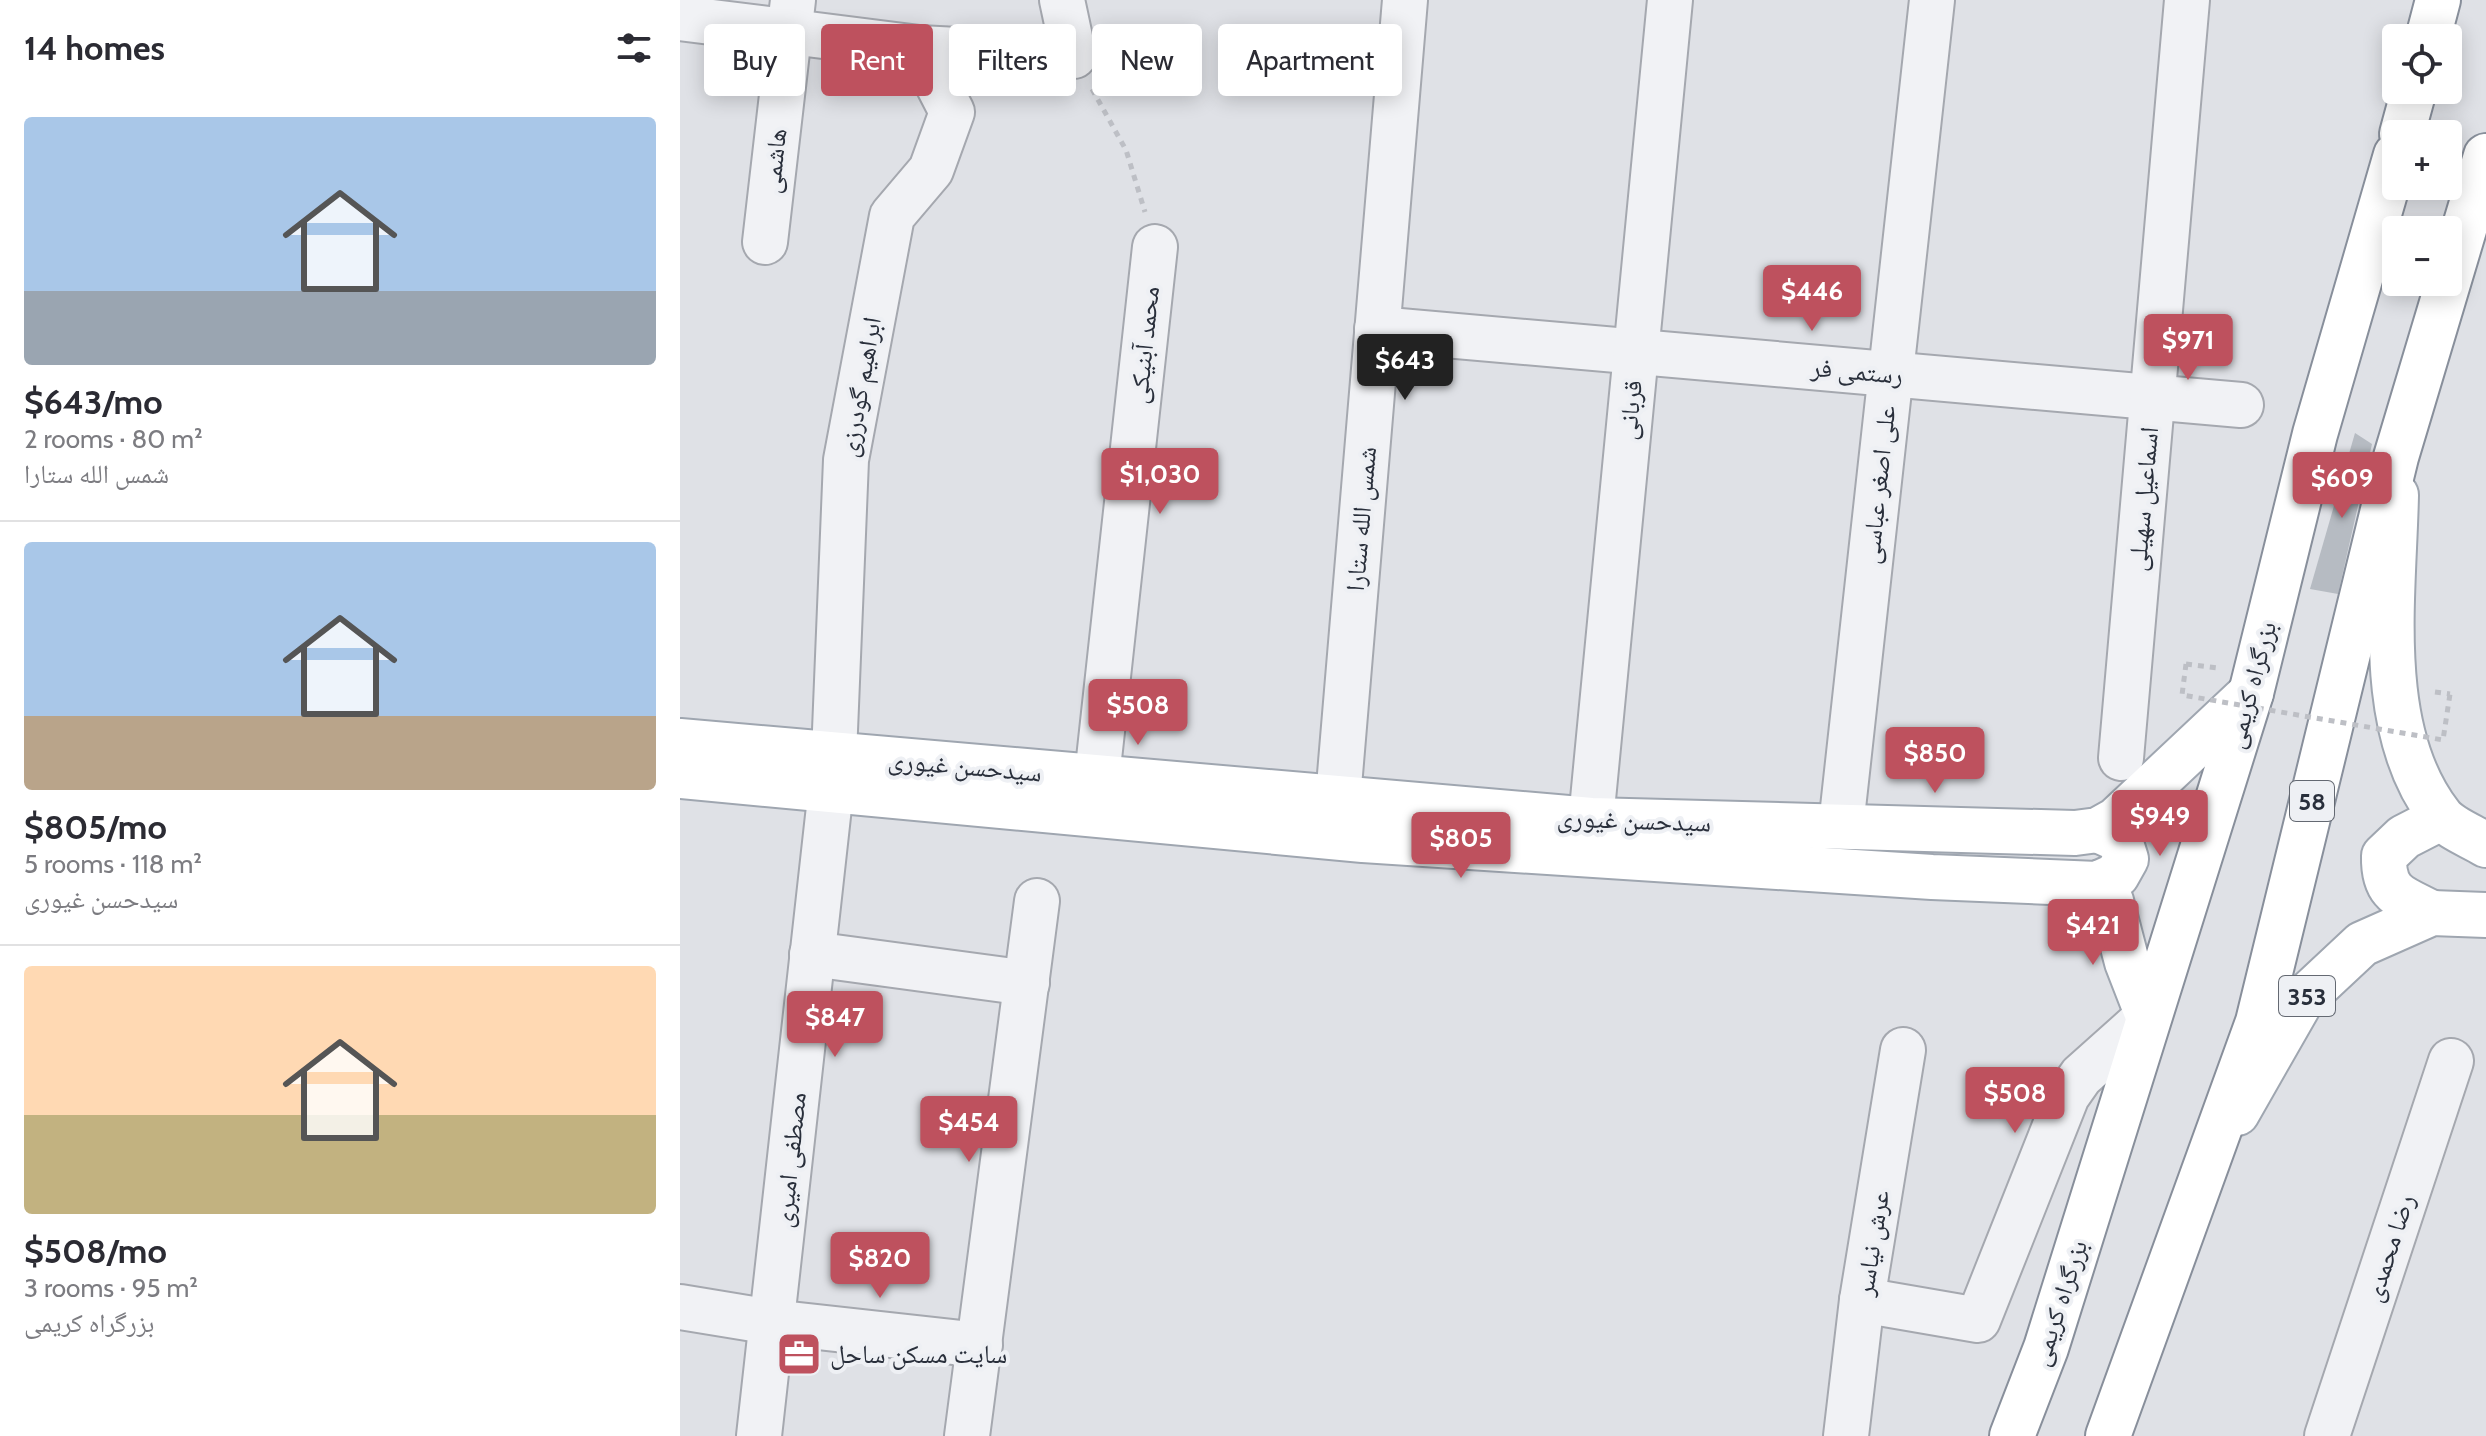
<!DOCTYPE html>
<html lang="en">
<head>
<meta charset="utf-8">
<style>
  body { margin:0; font-family:Cabin,"Noto Naskh Arabic",sans-serif; background:#f2f2f3; color:#2b2b33; height:100vh; display:flex; flex-direction:column; font-size:30px; white-space:nowrap }
  * { box-sizing:border-box; margin:0 }
  p { font-size:26px; color:#7c7c81 }
  .icon { flex:none; width:44px; height:44px; fill:none; stroke:currentColor; stroke-width:2; stroke-linecap:round; stroke-linejoin:round }
  .map { position:relative; flex:1; overflow:hidden }
  .details { display:flex; flex-direction:column; background:#fff; width:680px }
  .details>* { flex:none }
  .banner { position:absolute; left:24px; top:24px; width:760px; height:72px; display:flex; gap:16px }
  .buttons { position:absolute; left:1702px; top:24px; display:grid; gap:16px }
  .buttons a { display:grid; place-items:center; width:80px; height:80px; border-radius:8px; background:#fff; box-shadow:0 4px 20px #0003; font-size:40px }
  .price { position:absolute; translate:-50% -68px; padding:0 18px; border-radius:8px; background:#be515e; color:#fff; font-size:26px; line-height:52px; filter:drop-shadow(0 2px 4px #0008) }
  .price::after { content:''; position:absolute; left:50%; top:48px; width:24px; height:18px; margin-left:-12px; background:inherit; clip-path:polygon(0 0,100% 0,50% 100%) }
  .price.selected { background:#222; color:#fff }
  ul { padding:0; list-style:none }
  li { display:grid; align-content:center; gap:16px; height:424px; padding:0 24px }
  li+li { border-top:2px solid #e1e1e2 }
  li span { display:grid; place-items:center; height:248px; border-radius:8px; color:#555 }
  li>.icon { margin-inline-start:auto }
  span .icon { width:144px; height:144px; fill:#fffc; stroke-width:1 }
  li b { font-size:34px }
  h2 { display:flex; justify-content:space-between; align-items:center; height:96px; padding:0 24px; font-size:34px }
  .tag { padding:0 28px; border-radius:8px; background:#fff; box-shadow:0 4px 20px #0003; font-size:28px; line-height:72px }
  .tag.selected { background:#be515e; color:#fff }
  main { display:flex; flex:1; min-height:0 }
  .map>svg:first-child { display:block }
</style>
</head>
<body>
<main>
<section class="details">
<h2>14 homes<svg class="icon" aria-label="filters" viewBox="0 0 24 24"><path d="M4 7h16M4 17h16"/><circle cx="9" cy="7" r="2"/><circle cx="15" cy="17" r="2"/></svg></h2>
<ul>
<li><span style="background:linear-gradient(#a9c7e8 70%,#9aa5b1 0)"><svg class="icon" aria-label="home" viewBox="0 0 24 24"><path d="M3 11l9-7 9 7M6 9v11h12V9"/></svg></span><div><b>$643/mo</b><p>2 rooms · 80 m²</p><p>شمس الله ستارا</p></div></li>
<li><span style="background:linear-gradient(#a9c7e8 70%,#b9a48a 0)"><svg class="icon" aria-label="home" viewBox="0 0 24 24"><path d="M3 11l9-7 9 7M6 9v11h12V9"/></svg></span><div><b>$805/mo</b><p>5 rooms · 118 m²</p><p>سیدحسن غیوری</p></div></li>
<li><span style="background:linear-gradient(#ffd9b3 60%,#c2b280 0)"><svg class="icon" aria-label="home" viewBox="0 0 24 24"><path d="M3 11l9-7 9 7M6 9v11h12V9"/></svg></span><div><b>$508/mo</b><p>3 rooms · 95 m²</p><p>بزرگراه کریمی</p></div></li>
</ul>
</section>
<div class="map">
<svg width="1806" height="1436" viewBox="0 0 1806 1436">
  <rect width="100%" height="100%" fill="#dfe1e6"/>
  <polygon fill="#b6bbc2" points="1675,433 1692,444 1658,594 1630,589"/>
  <g fill="none" stroke-linecap="round" stroke-linejoin="round">
    <g stroke="#a5a8af" stroke-width="48">
      <g id="minor">
        <polyline points="0,18 239,48 394,56 382,0"/>
        <polyline points="85,242 113,0"/>
        <polyline points="697,329 1561,405"/>
        <polyline points="154,755 166,460 212,216 251,170 272,112 239,48"/>
        <polyline points="1441,758 1507,0"/>
        <polyline points="417,777 475,247"/>
        <polyline points="658,798 725,0"/>
        <polyline points="911,820 990,0"/>
        <polyline points="1161,826 1252,0"/>
        <polyline points="132,954 347,983"/>
        <polyline points="1182,1300 1298,1320 1387,1096 1401,1076 1468,1016"/>
        <polyline points="0,1307 92,1322 300,1345"/>
        <polyline points="79,1436 151,789"/>
        <polyline points="287,1436 357,901"/>
        <polyline points="1166,1436 1182,1300 1223,1050"/>
        <polyline points="1647,1436 1771,1061"/>
      </g>
    </g>
    <g stroke="#9fa6b0" stroke-width="48">
      <g id="major">
        <path d="M 1716,495 C 1714,597 1694,730 1760,815 C 1769,828 1792,836 1806,845"/>
        <polyline points="0,741 911,820 1395,833 1418,830 1436,820 1571,693"/>
        <polyline points="0,776 683,840 1252,877 1417,884 1437,875 1446,859 1440,840 1418,830"/>
        <polyline points="1417,884 1431,901 1447,962 1468,1016"/>
        <path d="M 1752,913 C 1721,897 1703,895 1704,856 L 1724,837 L 1761,818"/>
        <polyline points="1557,1113 1621,1001 1682,944 1752,913 1806,915"/>
      </g>
    </g>
    <g stroke="#888f9b" stroke-width="48">
      <g id="highway">
        <polyline points="1748,38 1758,0"/>
        <polyline points="1722,134 1734,90"/>
        <polyline points="1332,1436 1366,1348 1571,693 1635,434 1716,155"/>
        <polyline points="1428,1436 1578,1022 1716,457 1806,156"/>
      </g>
    </g>
    <g stroke="#bdbfc5" stroke-width="5" stroke-dasharray="6 6" stroke-linecap="butt">
      <polyline points="412,89 446,150 465,212"/>
      <polyline points="1506,664 1537,668"/>
      <polyline points="1755,692 1770,694"/>
    </g>
    <use href="#minor" stroke="#f1f2f5" stroke-width="44"/>
    <use href="#major" stroke="#fff" stroke-width="44"/>
    <use href="#highway" stroke="#fff" stroke-width="44"/>
    <polyline stroke="#bdbfc5" stroke-width="5" stroke-dasharray="6 6" stroke-linecap="butt" points="1506,664 1502,695 1763,740 1770,694"/>
  </g>
  <defs>
    <g id="office-square" transform="scale(2.3)"><rect x="-9" y="-9" width="18" height="18" rx="4" fill="#be515e" stroke="#eef0f4"/><path d="M-6-3h4V-5.5h4V-3h4V5H-6ZM-1-4.5V-3h2v-1.5ZM-6 0V1H6V0Z" fill="#fff"/></g>
  </defs>
  <g fill-rule="evenodd">
    <use href="#office-square" x="119" y="1354"/>
  </g>
  <g text-anchor="middle" dominant-baseline="central" stroke-width="8" stroke-linejoin="round" paint-order="stroke">
    <g fill="#eef0f4" stroke="#646972" stroke-width="2">
      <rect x="1610" y="781" width="44" height="40" rx="6"/>
      <rect x="1599" y="976" width="56" height="40" rx="6"/>
    </g>
    <g font-size="24" font-weight="bold" fill="#292f3b">
      <text x="1632" y="801">58</text>
      <text x="1627" y="996">353</text>
    </g>
    <g font-size="26" fill="#292f3b" stroke="#eef0f4">
      <text transform="translate(94 161) rotate(-84)">هاشمی</text>
      <text transform="translate(464 345) rotate(-84)">محمد آبنیکی</text>
      <text transform="translate(1177 371) rotate(5)">رستمی فر</text>
      <text transform="translate(180 387) rotate(-80)">ابراهیم گودرزی</text>
      <text transform="translate(950 410) rotate(-84)">قربانی</text>
      <text transform="translate(1198 485) rotate(-84)">علی اصغر عباسی</text>
      <text transform="translate(1463 499) rotate(-85)">اسماعیل سهیلی</text>
      <text transform="translate(681 519) rotate(-85)">شمس الله ستارا</text>
      <text transform="translate(1571 685) rotate(-75)">بزرگراه کریمی</text>
      <text transform="translate(285 766) rotate(5)">سیدحسن غیوری</text>
      <text transform="translate(954 820) rotate(2)">سیدحسن غیوری</text>
      <text transform="translate(110 1160) rotate(-84)">مصطفی امیری</text>
      <text transform="translate(1192 1243) rotate(-81)">عرش نیاسر</text>
      <text transform="translate(1709 1248) rotate(-72)">رضا محمدی</text>
      <text transform="translate(1379 1303) rotate(-72)">بزرگراه کریمی</text>
    </g>
    <g font-size="26" fill="#292f3b" stroke="#eef0f4" text-anchor="start">
      <text x="150" y="1354">سایت مسکن ساحل</text>
    </g>
  </g>
</svg>
<div class="buttons">
<a><svg class="icon" aria-label="locate" viewBox="0 0 24 24"><circle cx="12" cy="12" r="6"/><path d="M12 2v4M12 18v4M2 12h4M18 12h4"/></svg></a>
<a>+</a>
<a>−</a>
</div>
<b class="price" style="left:1132px;top:333px">$446</b>
<b class="price" style="left:1508px;top:382px">$971</b>
<b class="price selected" style="left:725px;top:402px">$643</b>
<b class="price" style="left:480px;top:516px">$1,030</b>
<b class="price" style="left:1662px;top:520px">$609</b>
<b class="price" style="left:458px;top:747px">$508</b>
<b class="price" style="left:1255px;top:795px">$850</b>
<b class="price" style="left:1480px;top:858px">$949</b>
<b class="price" style="left:781px;top:880px">$805</b>
<b class="price" style="left:1413px;top:967px">$421</b>
<b class="price" style="left:155px;top:1059px">$847</b>
<b class="price" style="left:1335px;top:1135px">$508</b>
<b class="price" style="left:289px;top:1164px">$454</b>
<b class="price" style="left:200px;top:1300px">$820</b>
<div class="banner">
<a class="tag">Buy</a>
<a class="tag selected">Rent</a>
<a class="tag">Filters</a>
<a class="tag">New</a>
<a class="tag">Apartment</a>
</div>
</div>
</main>
</body>
</html>
